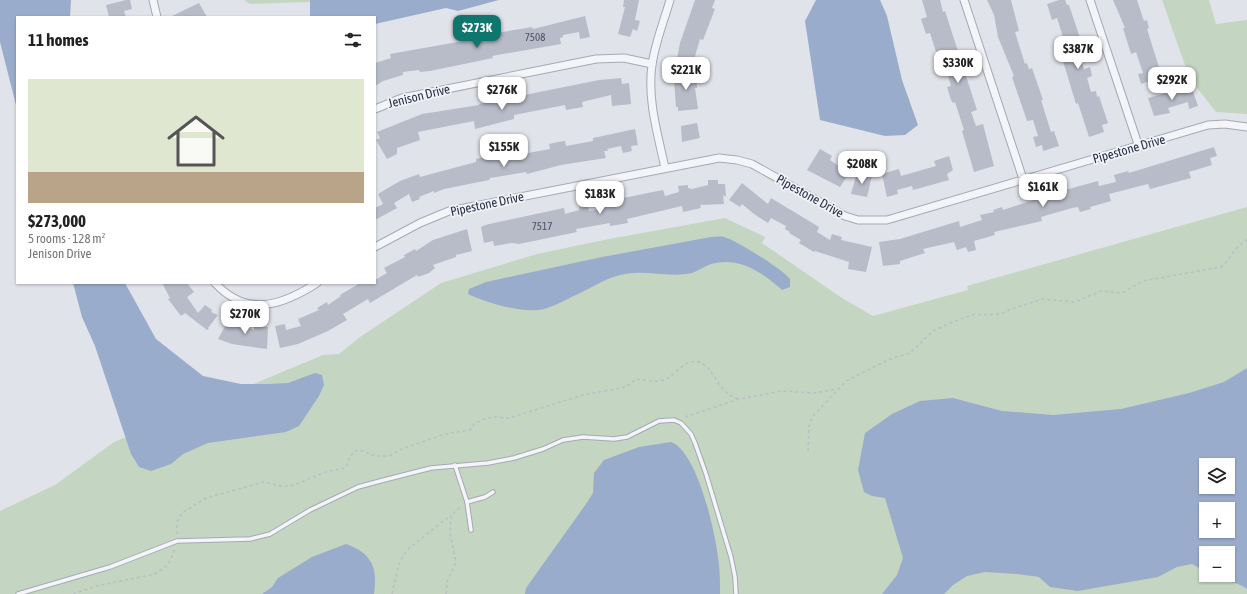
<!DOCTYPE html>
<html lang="en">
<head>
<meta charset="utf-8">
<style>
  body { margin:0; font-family:"Asap Condensed",sans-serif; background:#f6f6f6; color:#222; height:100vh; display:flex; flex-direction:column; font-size:15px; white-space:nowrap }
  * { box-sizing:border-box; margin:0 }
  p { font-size:13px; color:#767676 }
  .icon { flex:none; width:22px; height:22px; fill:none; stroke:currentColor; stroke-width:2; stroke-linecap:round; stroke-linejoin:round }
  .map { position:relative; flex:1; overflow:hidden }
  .details { position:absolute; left:16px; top:16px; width:360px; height:268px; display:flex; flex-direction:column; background:#fff; border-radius:0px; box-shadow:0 1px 3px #0004 }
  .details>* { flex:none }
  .fabs { position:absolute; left:1199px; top:458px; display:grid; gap:8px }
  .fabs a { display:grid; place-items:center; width:36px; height:36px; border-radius:0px; background:#fff; box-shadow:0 1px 3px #0004; font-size:20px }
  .price { position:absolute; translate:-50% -34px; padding:0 9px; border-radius:8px; background:#fff; color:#222; font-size:13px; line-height:26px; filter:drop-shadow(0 1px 2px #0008) }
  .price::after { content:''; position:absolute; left:50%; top:24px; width:12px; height:9px; margin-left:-6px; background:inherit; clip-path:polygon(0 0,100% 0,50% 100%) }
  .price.active { background:#0f766e; color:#fff }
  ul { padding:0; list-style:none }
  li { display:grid; align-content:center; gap:8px; height:212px; padding:0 12px }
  li span { display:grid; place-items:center; height:124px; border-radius:0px; color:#555 }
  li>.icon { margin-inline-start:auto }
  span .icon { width:72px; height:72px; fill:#fffc; stroke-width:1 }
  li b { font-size:17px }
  h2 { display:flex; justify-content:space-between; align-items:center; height:48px; padding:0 12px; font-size:17px }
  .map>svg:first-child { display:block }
</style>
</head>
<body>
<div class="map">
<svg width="1247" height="594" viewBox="0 0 1247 594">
  <rect width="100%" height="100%" fill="#e1e3ea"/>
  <g fill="#c4d5c1" fill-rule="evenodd">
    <polygon points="244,0 311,0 309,2 250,4"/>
    <polygon points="1162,0 1209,0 1216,24 1247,20 1247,114 1216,112 1190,79"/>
    <path d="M 1247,207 L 1247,594 L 0,594 L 0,511 L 55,485 L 114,442 L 323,355 L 339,354 L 360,337 L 441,283 L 537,254 L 609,239 L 725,218 L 765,237 L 762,243 L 842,298 L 873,316 L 968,290 L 967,286 ZM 1206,465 L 1228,465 L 1228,487 L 1206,487 ZM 1206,509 L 1228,509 L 1228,531 L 1206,531 ZM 1206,553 L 1228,553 L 1228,575 L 1206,575 Z"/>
  </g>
  <g fill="#9aaccc" fill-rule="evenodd">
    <polygon points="0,0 71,0 70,17 17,17 17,109 0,42"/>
    <polygon points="310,0 499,0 458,11 446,8 375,24 375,17 310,17"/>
    <polygon points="816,0 880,0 887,16 902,80 918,125 905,135 885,136 820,120 805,21"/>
    <path d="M 711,237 C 715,237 720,236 724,237 C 736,240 782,269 790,279 L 790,287 L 782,290 C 762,272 739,256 711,264 C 705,266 698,271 692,273 C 670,278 647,270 625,274 C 611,276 598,284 586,290 C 573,296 558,305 544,309 C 524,314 487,303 468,294 L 469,289 L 486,282 L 602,257 Z"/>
    <polygon points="73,283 125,283 156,339 203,376 241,384 268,384 288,383 315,373 322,375 324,385 319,396 299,426 286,432 208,443 183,454 171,464 151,471 139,467 131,454 95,346 82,317"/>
    <path d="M 1247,368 L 1247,589 C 1236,581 1223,581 1211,575 L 1228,575 L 1228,553 L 1206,553 L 1206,572 L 1192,564 L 1177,567 L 1158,577 L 1078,591 L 1050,587 L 1039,577 L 1017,574 L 985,572 L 967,576 L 953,585 L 944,594 L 882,594 L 897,575 L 903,558 L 885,498 L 872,496 L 864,492 L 858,470 L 865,433 L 892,414 L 920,401 L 953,398 L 1002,411 L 1053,415 L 1121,409 L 1189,393 L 1224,382 ZM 1206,465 L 1228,465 L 1228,487 L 1206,487 ZM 1206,509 L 1228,509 L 1228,531 L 1206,531 Z"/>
    <path d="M 671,442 C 697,451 715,531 718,557 C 720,569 720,582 720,594 L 525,594 L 526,588 L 586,504 L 593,493 L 594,473 L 604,460 L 639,447 Z"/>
    <path d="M 346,544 C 372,553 378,568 374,594 L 262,594 L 272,587 L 278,578 L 312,557 Z"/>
  </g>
  <g fill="#b8bcc8">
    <polygon points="126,0 130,0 132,9 124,11 126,17 109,17 106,5"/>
    <polygon points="624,0 639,0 635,20 640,21 637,31 633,29 630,37 618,34 625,7 623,7"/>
    <polygon points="695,0 715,0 712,8 715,9 703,40 700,39 693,63 677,59 680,43"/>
    <polygon points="922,0 940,0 943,12 945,11 977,110 971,112 976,126 983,124 994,166 974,172 962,131 964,130 955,102 953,103 951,100 947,87 951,86 941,54 937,55 930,33 926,34 921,19 927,17"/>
    <polygon points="987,0 1011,0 1019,31 1015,32 1025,64 1027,63 1029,69 1032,68 1043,100 1041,100 1051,132 1054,131 1059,146 1043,151 1042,145 1036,147 1033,137 1038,136 1033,120 1027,121 1012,77 1014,76 998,37 994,15"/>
    <polygon points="1059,0 1065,0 1067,5 1069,5 1085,53 1080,55 1084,69 1090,67 1092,76 1087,78 1091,92 1096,91 1097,97 1099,96 1108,123 1102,125 1104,132 1089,137 1078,103 1076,104 1060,51 1067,49 1057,18 1052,20 1047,4"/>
    <polygon points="1113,0 1137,0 1144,21 1147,20 1149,28 1147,29 1162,77 1141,84 1138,74 1143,73 1136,52 1131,54 1123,28 1125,28"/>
    <polygon points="199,3 207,17 170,17"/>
    <polygon points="585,16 590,37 580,39 579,32 563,35 563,37 560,38 561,44 492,56 493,58 430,71 420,72 419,70 403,72 403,75 383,81 375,86 375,63 391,58 390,54 480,38 480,36 496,33 532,27 533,29"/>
    <polygon points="696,71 697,88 695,88 698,109 678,111 678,107 676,107 674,80 677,80 676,72"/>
    <polygon points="621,78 622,84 629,83 631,104 612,106 611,95 582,102 583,107 566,110 565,105 514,115 514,119 475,129 474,121 418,132 420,140 397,148 397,154 387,159 376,140 380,138 377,132 422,114 479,105 479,104 599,80"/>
    <polygon points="1191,86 1198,106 1189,109 1188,102 1168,108 1170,113 1154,116 1148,98"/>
    <polygon points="697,123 700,138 682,142 681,126"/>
    <polygon points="635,129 638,145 631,146 632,151 623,153 621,146 607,149 608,151 604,151 606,158 561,165 527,174 526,172 490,178 489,180 444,189 434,193 434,191 419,197 420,199 412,202 409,194 394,203 397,208 375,220 375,208 383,204 378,194 400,181 419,174 420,177 476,162 476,159 498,154 498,151 515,148 517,155 550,149 549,144 558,142 565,141 566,146 593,141 593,138"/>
    <polygon points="1214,147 1217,156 1210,158 1212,165 1189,172 1191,178 1150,189 1148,184 1109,194 1111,201 1090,207 1091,209 1080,212 1078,207 1072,208 1041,217 1042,221 994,232 995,235 974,241 976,250 968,252 966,247 957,250 954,242 923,249 925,253 900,261 900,264 883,266 879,242 900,239 959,221 960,227 982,220 980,215 994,212 993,210 1002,207 1003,210 1049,195 1050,198 1066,193 1065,190 1098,181 1099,186 1116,182 1114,175 1128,171 1129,173"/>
    <polygon points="820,149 832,156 830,160 849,173 840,187 807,170"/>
    <polygon points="949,156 953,170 947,174 949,180 913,190 912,186 897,190 898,194 887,197 882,174 899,169 901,176 936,166 934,161"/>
    <polygon points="857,172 872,176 867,197 851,194"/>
    <polygon points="708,180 718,180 718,184 725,184 726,197 723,195 724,204 700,205 701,208 683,212 682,206 627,219 628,223 610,226 610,223 576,229 577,232 519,244 512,243 494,246 493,241 484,243 481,227 485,225 564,208 565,214 579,210 579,207 588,205 589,211 605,208 603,202 663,190 665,196 679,192 678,186 688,185 688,188 692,189 708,185"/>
    <polygon points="742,183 768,204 771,198 819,227 817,232 830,240 832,234 842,237 841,240 872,247 866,272 848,269 849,262 815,251 814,252 799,243 801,240 789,233 790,232 785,229 786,226 771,218 768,223 754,214 742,204 740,207 729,200"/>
    <polygon points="467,229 472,251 456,255 456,257 433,265 435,268 429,273 418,277 417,275 370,303 368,299 343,314 347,320 328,331 298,344 280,348 275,326 285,324 286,330 301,326 298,319 319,310 317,308 327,302 328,305 341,296 340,295 360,283 375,283 375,280 387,273 384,268 405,257 404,255 415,249 416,251 433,240"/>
    <polygon points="162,283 187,283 194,292 187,297 198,313 205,305 212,310 211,312 218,315 208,328 209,329 207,330 185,313 181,316 168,299 170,298"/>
    <polygon points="229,319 254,330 254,326 268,327 267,349 232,344 218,339"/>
  </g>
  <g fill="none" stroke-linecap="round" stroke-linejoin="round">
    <g stroke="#a6a9b5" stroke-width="5.5">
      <g id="service">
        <polyline points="455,465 467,502 471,530"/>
        <polyline points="467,502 485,497 493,492"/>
        <polyline points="18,594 110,567 177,541 250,539 270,534 310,510 358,487 384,480 431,468 488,463 514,458 543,449 563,440 583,437 614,439 627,437 659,421 674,420 681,423 691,434 695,443 706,474 731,557 735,577 736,594"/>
      </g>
    </g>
    <g stroke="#a6a9b5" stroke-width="9">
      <g id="minor">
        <polyline points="153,0 157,17"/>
        <polyline points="964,0 1023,179"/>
        <polyline points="1090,0 1139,147"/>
        <polyline points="375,109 402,98 596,59 624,58 652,64"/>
        <path d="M 665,168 C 658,135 647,99 652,65 C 655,43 664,21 670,0"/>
        <polyline points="375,247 420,223 449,211 719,158 737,160 752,164 845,216 858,220 887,220 1208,125 1225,124 1247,127"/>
        <path d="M 215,283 C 247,318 283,305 317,283"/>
      </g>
    </g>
    <g stroke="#bbbec5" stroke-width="1.5" stroke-dasharray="3 3" stroke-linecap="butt">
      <polyline points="685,417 739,399 782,391 815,393 837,389"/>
      <path d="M 808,451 L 809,426 L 813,416 L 846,381 L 890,359 L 910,353 L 933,331 L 953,322 L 972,315 L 1001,314 L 1011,309 L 1043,299 L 1075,302 L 1101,291 L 1122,293 L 1143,281 L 1221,267 C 1231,259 1235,246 1247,240"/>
      <path d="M 177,534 L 177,522 L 182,513 L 206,498 L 264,482 L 280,486 L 291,486 L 328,471 L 346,468 L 349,459 L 354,451 L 360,450 L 375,456 L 389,456 L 404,448 L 445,434 L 470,430 L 475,423 L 482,420 L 493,417 L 509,418 L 583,395 L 626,387 L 636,379 C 645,380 655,383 664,380 C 676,375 685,358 699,362 C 715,367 716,393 739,399"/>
      <polyline points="73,594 96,586 155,574 168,565 175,549"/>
      <polyline points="392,594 399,564 407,550 451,515"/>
      <polyline points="446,594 447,582 456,562 450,533 451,515 462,506"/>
    </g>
    <use href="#service" stroke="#f4f5f8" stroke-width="3.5"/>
    <use href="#minor" stroke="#f4f5f8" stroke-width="7"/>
  </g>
  <g text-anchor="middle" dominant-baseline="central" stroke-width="3.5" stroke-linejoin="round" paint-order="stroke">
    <g font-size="11" fill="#4c5264">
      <text x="535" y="37">7508</text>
      <text x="542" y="226">7517</text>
    </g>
    <g font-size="13" fill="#282f43" stroke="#f1f3f8">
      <text transform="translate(419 96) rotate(-14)">Jenison Drive</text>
      <text transform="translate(1129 149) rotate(-16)">Pipestone Drive</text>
      <text transform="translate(810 196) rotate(29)">Pipestone Drive</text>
      <text transform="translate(487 204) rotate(-12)">Pipestone Drive</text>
    </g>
  </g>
</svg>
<div class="fabs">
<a><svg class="icon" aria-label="layers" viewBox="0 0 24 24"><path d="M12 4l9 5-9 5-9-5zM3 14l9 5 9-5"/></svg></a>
<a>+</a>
<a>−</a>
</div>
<b class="price active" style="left:477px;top:49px">$273K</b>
<b class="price" style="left:1078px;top:70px">$387K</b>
<b class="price" style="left:958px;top:84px">$330K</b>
<b class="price" style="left:686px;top:91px">$221K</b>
<b class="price" style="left:1172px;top:101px">$292K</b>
<b class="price" style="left:502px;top:111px">$276K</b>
<b class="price" style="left:504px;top:168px">$155K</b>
<b class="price" style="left:862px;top:185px">$208K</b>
<b class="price" style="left:1043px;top:208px">$161K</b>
<b class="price" style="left:600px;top:215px">$183K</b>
<b class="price" style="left:245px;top:335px">$270K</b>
<section class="details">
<h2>11 homes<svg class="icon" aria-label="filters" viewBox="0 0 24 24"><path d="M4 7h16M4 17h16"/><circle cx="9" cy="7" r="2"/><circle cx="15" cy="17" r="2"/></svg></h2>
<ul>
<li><span style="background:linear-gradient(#dfe7d0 75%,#b9a48a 0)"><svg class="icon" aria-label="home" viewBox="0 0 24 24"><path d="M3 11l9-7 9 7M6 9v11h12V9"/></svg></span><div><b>$273,000</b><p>5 rooms · 128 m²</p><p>Jenison Drive</p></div></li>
</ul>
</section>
</div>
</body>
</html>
